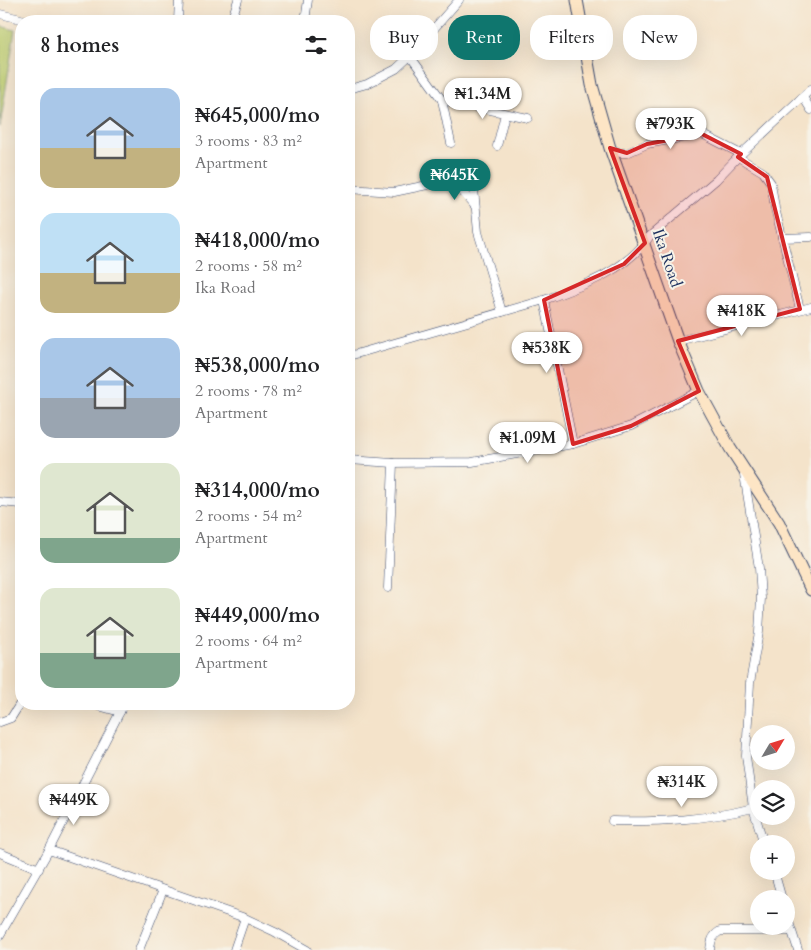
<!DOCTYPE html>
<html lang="en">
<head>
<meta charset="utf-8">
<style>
  body { margin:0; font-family:Cardo,serif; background:#f2f2f2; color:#202124; height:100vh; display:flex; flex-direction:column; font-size:19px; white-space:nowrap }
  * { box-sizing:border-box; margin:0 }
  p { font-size:16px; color:#757577 }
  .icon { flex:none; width:28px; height:28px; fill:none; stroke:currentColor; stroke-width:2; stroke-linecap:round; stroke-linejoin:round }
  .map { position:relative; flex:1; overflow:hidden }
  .sheet { position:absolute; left:15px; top:15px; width:340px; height:695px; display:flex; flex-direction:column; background:#fff; border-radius:20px; box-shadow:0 5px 20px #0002 }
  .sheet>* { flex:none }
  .top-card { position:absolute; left:370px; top:15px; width:365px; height:45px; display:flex; gap:10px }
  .needle { width:32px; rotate:52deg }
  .controls { position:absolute; left:750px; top:725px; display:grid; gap:10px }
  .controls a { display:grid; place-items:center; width:45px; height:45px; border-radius:50%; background:#fff; box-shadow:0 5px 20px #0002; font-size:25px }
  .price { position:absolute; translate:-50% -42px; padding:0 11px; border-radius:18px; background:#fff; color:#222; font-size:16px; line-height:32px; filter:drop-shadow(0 1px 2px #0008) }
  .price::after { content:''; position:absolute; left:50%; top:30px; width:15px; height:11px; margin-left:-8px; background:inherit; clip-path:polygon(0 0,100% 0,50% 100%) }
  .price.active { background:#0f766e; color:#fff }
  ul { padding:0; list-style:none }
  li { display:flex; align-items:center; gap:15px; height:125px; padding:0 25px }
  li span { display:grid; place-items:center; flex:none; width:140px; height:100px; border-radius:15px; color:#555 }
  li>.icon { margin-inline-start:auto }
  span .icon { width:60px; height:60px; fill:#fffc; stroke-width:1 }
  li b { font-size:21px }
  h2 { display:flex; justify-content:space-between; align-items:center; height:60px; padding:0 25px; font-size:21px }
  .pill { padding:0 18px; border-radius:20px; background:#fff; box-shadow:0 5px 20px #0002; font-size:18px; line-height:45px }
  .pill.active { background:#0f766e; color:#fff }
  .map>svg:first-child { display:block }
</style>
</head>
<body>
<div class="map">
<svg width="811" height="950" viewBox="0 0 811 950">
  <rect width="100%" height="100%" fill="#f7f3e8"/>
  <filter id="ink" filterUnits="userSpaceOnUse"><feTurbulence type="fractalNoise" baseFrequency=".02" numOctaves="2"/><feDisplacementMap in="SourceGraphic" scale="10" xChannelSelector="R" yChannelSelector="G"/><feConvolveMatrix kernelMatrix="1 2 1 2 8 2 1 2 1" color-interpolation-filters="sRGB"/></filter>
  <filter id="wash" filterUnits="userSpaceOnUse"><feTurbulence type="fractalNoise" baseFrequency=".0096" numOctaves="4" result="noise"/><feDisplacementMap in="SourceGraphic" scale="20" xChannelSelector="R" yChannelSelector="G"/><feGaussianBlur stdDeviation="1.12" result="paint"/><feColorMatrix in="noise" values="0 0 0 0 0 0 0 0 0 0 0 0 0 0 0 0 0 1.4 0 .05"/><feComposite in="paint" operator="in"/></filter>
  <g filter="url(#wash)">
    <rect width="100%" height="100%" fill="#f4e3ca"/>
    <polygon fill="#bbca6d" stroke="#6b7c66" points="0,26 15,30 0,127"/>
  </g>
  <g filter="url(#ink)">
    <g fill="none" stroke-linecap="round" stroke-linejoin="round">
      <g stroke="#3c4a6e" stroke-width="9">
        <g id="street">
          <polyline points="0,14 29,21"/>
          <polyline points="178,21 179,0"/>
          <polyline points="231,21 238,0"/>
          <polyline points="305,21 308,0"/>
          <polyline points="410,56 442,100 451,143"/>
          <polyline points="349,89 367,84 396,69 410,56 459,0"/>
          <polyline points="803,97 811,110"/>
          <polyline points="442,100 528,118"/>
          <polyline points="497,146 505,114"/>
          <polyline points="610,148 620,153 627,153 647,144 702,134 741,154"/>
          <polyline points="738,157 763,172 771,183 775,208 800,309"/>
          <polyline points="480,174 474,182 474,189 478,232 502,312"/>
          <polyline points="452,180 475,206"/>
          <polyline points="349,189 394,192 480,174"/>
          <polyline points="782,238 811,237"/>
          <polyline points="544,300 573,444"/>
          <polyline points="678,341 811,307"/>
          <path d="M 349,356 L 544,300 C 583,286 626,271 650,236 L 716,180 L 738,157 L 811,89"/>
          <polyline points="349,460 393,463 472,462 573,444 631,426 699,391"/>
          <polyline points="744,474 759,568 761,598 759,632 750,683 746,756 753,808 764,844"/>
          <polyline points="0,502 21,504"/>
          <polyline points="388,588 393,463"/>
          <polyline points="91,704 120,712"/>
          <polyline points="0,722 11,718 21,702"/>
          <path d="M 612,821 C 660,822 706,820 753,808"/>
          <polyline points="49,850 245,918 275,932 307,950"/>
          <polyline points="0,853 39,869"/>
          <polyline points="774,871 782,899"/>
          <polyline points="786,913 798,950"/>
          <polyline points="0,935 49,850 124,704"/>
          <polyline points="139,950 163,890"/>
          <polyline points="234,950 245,918"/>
          <path d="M 710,950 C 711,941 712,936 720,931 L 791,931"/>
        </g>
      </g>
      <g stroke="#3c4a6e" stroke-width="13">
        <polyline id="secondary" points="577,0 592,85 610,148 678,341 699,391 730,448 779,523 811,590"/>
      </g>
      <use href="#street" stroke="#fff" stroke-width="8"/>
      <use href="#secondary" stroke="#fde5c5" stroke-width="11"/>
    </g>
  </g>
  <path fill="#d62828" fill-opacity="0.2" stroke="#d62828" stroke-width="4" stroke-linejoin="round" d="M 702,134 L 741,154 L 738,157 L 767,177 L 800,309 L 678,341 L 699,391 L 631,426 L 573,444 L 544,300 L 624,264 L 645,243 L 610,148 L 627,153 L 647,144 Z"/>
  <g text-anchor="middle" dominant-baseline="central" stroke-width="4" stroke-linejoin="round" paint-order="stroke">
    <g font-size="16" fill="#1b2f5e" stroke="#f7f3e8">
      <text transform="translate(667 258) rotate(71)">Ika Road</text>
    </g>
  </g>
</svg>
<div class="controls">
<a><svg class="needle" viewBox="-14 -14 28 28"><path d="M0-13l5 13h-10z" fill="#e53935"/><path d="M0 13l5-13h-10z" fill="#757577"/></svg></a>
<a><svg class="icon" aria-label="layers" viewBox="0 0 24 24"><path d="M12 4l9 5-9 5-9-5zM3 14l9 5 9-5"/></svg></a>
<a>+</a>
<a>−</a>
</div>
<b class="price" style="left:483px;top:120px">₦1.34M</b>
<b class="price" style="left:671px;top:150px">₦793K</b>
<b class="price active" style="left:455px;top:201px">₦645K</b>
<b class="price" style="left:742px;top:337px">₦418K</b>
<b class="price" style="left:547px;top:374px">₦538K</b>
<b class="price" style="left:528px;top:464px">₦1.09M</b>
<b class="price" style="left:682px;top:808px">₦314K</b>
<b class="price" style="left:74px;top:826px">₦449K</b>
<div class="top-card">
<a class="pill">Buy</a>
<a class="pill active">Rent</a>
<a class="pill">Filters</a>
<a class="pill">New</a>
</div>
<section class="sheet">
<h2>8 homes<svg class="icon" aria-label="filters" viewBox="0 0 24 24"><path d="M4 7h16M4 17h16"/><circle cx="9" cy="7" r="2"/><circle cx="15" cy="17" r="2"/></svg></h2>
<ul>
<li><span style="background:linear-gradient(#a9c7e8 60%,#c2b280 0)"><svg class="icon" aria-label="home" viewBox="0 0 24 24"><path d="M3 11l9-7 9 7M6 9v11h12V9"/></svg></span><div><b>₦645,000/mo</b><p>3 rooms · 83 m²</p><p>Apartment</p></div></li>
<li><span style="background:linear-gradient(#bfe0f5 60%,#c2b280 0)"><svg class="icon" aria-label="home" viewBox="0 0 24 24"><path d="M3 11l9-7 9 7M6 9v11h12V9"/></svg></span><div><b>₦418,000/mo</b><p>2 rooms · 58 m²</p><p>Ika Road</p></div></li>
<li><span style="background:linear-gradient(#a9c7e8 60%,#9aa5b1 0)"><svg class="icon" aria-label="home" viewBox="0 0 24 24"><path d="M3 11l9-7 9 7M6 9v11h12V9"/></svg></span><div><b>₦538,000/mo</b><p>2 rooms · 78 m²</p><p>Apartment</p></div></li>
<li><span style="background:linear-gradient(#dfe7d0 75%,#7fa58c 0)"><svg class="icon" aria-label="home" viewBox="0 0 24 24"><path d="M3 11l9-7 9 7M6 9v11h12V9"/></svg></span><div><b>₦314,000/mo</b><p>2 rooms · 54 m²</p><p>Apartment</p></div></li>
<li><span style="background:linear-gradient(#dfe7d0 65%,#7fa58c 0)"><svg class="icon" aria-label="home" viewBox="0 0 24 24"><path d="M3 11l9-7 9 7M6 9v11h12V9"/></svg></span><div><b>₦449,000/mo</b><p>2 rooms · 64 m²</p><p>Apartment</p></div></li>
</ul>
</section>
</div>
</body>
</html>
